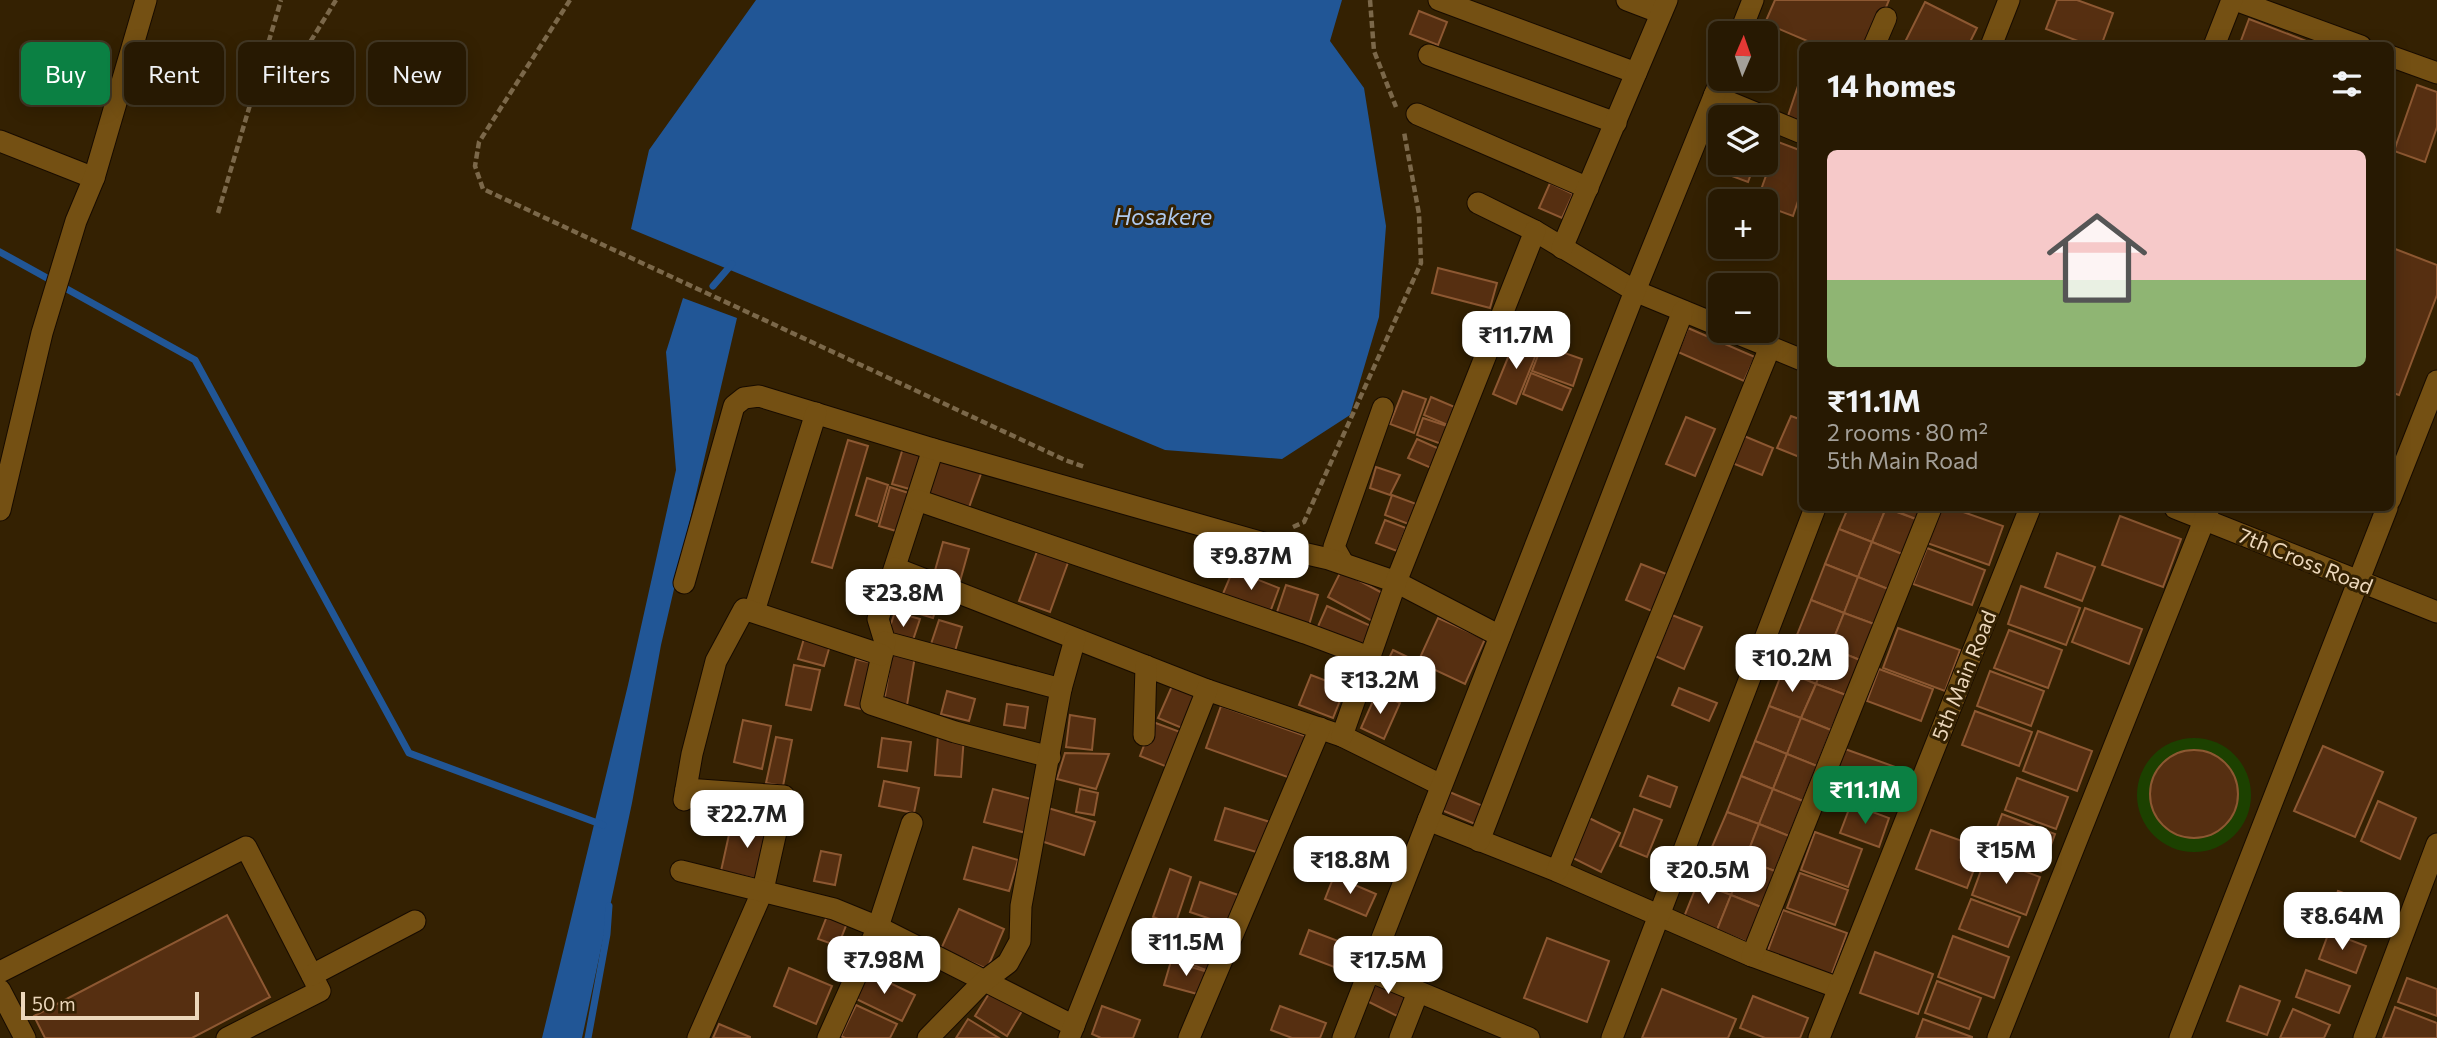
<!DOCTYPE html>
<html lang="en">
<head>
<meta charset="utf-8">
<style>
  body { margin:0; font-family:Commissioner,sans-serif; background:#2f220c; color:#f1f3f6; height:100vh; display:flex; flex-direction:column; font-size:26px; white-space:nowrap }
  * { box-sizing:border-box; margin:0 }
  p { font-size:23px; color:#a4a099 }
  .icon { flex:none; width:38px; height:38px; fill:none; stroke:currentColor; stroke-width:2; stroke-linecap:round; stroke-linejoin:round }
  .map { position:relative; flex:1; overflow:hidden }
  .drawer { position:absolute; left:1799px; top:42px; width:595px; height:469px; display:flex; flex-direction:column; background:#271902; border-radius:10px; box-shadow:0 4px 18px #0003,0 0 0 2px #433824 }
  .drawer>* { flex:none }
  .top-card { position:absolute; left:21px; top:42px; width:665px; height:63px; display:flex; gap:14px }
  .needle { width:46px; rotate:2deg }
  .fabs { position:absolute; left:1708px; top:21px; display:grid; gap:14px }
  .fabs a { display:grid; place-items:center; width:70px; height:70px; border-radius:10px; background:#271902; box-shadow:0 4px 18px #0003,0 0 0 2px #433824; font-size:35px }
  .scale { position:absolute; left:21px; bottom:18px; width:178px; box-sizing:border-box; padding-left:7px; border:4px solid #ecd7bb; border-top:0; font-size:19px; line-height:24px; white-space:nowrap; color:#ecd7bb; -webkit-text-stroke:5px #342102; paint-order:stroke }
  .price { position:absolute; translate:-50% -60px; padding:0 16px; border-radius:14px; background:#fff; color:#222; font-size:23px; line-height:46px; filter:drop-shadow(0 2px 4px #0008) }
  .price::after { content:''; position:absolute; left:50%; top:42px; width:21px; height:16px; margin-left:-10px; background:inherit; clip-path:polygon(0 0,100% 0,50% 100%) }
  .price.on { background:#0b8043; color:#fff }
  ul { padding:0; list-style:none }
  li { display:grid; align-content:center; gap:14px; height:371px; padding:0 28px }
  li span { display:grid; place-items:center; height:217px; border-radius:10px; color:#555 }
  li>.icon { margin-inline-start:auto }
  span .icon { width:126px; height:126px; fill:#fffc; stroke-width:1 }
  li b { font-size:30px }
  h2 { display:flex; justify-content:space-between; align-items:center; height:84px; padding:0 28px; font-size:30px }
  .tag { padding:0 24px; border-radius:10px; background:#271902; box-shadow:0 4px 18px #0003,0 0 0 2px #433824; font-size:24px; line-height:63px }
  .tag.on { background:#0b8043; color:#fff }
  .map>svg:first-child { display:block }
</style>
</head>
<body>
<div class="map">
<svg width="2437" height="1038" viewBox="0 0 2437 1038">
  <rect width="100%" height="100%" fill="#342102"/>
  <circle fill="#1c4100" cx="2194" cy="795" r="57"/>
  <g fill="#215696">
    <polygon points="756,0 1342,0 1330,41 1364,88 1386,226 1379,317 1350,415 1282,459 1165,450 631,229 649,150"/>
    <polygon points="683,298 737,318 661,645 632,803 582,1038 542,1038 628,685 676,470 666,352"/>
  </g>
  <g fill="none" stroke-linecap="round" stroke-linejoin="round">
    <g stroke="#215696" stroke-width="7">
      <polyline points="0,252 195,360 409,753 603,825"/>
      <polyline points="713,286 732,264"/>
      <polyline points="588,1038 607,934 609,906"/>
    </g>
  </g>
  <g fill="#562f11" stroke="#8d5832" stroke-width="2">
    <polygon points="1775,0 1889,0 1870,46 1819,46 1765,23"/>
    <polygon points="2057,0 2077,0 2113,13 2101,46 2091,46 2046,29"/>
    <polygon points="1925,2 1977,28 1968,46 1903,46"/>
    <polygon points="1419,11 1447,22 1438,45 1410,34"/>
    <polygon points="2249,19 2309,42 2308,46 2239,46"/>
    <polygon points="1800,80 1802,81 1802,125 1787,119"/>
    <polygon points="2417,85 2437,92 2437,127 2425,162 2394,151"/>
    <polygon points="1720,140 1720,163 1755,163 1748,182 1710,168"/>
    <polygon points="1778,142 1802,151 1802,189 1793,216 1766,206 1766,201 1757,201"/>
    <polygon points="1550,183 1573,194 1562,218 1539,208"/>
    <polygon points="2390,247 2437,265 2437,295 2399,395 2390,392"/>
    <polygon points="1438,268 1497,283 1490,308 1432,293"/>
    <polygon points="1688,328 1755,357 1744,381 1678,352"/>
    <polygon points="1516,338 1539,347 1516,404 1493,394"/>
    <polygon points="1542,345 1582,359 1573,386 1532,371"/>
    <polygon points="1531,373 1571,389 1562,410 1523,394"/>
    <polygon points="1403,391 1426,399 1414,433 1390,424"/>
    <polygon points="1431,397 1457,408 1450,426 1424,415"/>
    <polygon points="1791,416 1802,420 1802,458 1777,448"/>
    <polygon points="1686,417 1715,429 1695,476 1666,464"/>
    <polygon points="1423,418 1450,427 1444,445 1417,435"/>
    <polygon points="1744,436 1773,448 1762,475 1732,463"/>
    <polygon points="1417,439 1444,451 1436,470 1408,458"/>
    <polygon points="848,440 868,446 832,568 812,562"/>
    <polygon points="903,448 925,455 913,490 892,484"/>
    <polygon points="939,457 982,471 967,513 926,499"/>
    <polygon points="1376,467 1400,475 1390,495 1370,488"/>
    <polygon points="867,478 888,485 877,522 856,515"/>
    <polygon points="890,487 915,495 903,533 879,526"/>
    <polygon points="1392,495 1419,505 1411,525 1385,515"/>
    <polygon points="1848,508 1886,508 1872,542 1839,529"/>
    <polygon points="1886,508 1916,519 1902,554 1872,542"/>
    <polygon points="1888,508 1920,508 1916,519"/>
    <polygon points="1940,508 1952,508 2003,526 1989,565 1927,543"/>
    <polygon points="2120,516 2181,539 2163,587 2102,565"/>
    <polygon points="1385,520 1406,528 1397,551 1376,543"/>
    <polygon points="1839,529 1872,542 1858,577 1825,564"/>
    <polygon points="943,542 969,549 960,581 934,574"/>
    <polygon points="1872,542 1902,554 1888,589 1858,577"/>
    <polygon points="1039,546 1070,557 1050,612 1019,601"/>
    <polygon points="1927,548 1985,570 1972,605 1913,584"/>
    <polygon points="2057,553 2095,567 2082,601 2045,587"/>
    <polygon points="1641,564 1669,575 1654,612 1626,600"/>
    <polygon points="1825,564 1858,577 1844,613 1811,600"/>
    <polygon points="1233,570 1279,588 1269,615 1222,596"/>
    <polygon points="1341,571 1388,596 1374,622 1328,597"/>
    <polygon points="1858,577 1888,589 1874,624 1844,613"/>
    <polygon points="908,581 941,591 933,618 900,608"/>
    <polygon points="1286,585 1318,595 1309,625 1276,615"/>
    <polygon points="2021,586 2080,608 2066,645 2008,624"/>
    <polygon points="1811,600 1844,613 1830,648 1797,635"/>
    <polygon points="1327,606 1371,626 1360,651 1316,631"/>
    <polygon points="2085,608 2142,629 2129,664 2072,642"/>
    <polygon points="895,612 920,619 911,646 886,638"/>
    <polygon points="1844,613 1874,624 1860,660 1830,648"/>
    <polygon points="1672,615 1702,627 1684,669 1655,656"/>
    <polygon points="1438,618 1485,639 1465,684 1418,662"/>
    <polygon points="939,620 962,627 955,651 931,644"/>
    <polygon points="1898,628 1960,650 1945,691 1883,668"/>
    <polygon points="2009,630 2062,650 2048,688 1994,668"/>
    <polygon points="805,635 831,642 824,666 798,659"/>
    <polygon points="1797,635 1830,648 1816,684 1783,670"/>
    <polygon points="1830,648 1860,660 1846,695 1816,684"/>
    <polygon points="1393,650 1416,661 1399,696 1376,685"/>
    <polygon points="892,653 915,656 907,705 884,702"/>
    <polygon points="856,659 876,664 865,710 845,705"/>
    <polygon points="794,665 820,670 811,710 786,705"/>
    <polygon points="1879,669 1933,689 1921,721 1867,701"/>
    <polygon points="1783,670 1816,684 1801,718 1769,706"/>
    <polygon points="1990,671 2044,691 2031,726 1977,706"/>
    <polygon points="1311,675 1345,688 1333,718 1299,705"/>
    <polygon points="1816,684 1846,695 1831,730 1801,718"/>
    <polygon points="1172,686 1196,696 1182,728 1158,718"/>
    <polygon points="1679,688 1717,703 1709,721 1672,705"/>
    <polygon points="947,691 975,699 969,721 941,714"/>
    <polygon points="1377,692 1400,703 1384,739 1361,728"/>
    <polygon points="1007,704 1028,707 1025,728 1004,725"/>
    <polygon points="1221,706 1311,738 1296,780 1206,748"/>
    <polygon points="1769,706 1801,718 1787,754 1755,741"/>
    <polygon points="1975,711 2032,732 2019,766 1962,745"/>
    <polygon points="1070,715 1095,719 1092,750 1066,747"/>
    <polygon points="1801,718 1831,730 1817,766 1787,754"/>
    <polygon points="743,720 771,726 762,769 734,762"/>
    <polygon points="1153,722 1183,733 1170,768 1140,756"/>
    <polygon points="2038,731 2092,751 2077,791 2023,771"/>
    <polygon points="938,735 964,736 961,777 935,775"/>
    <polygon points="776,737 792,740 783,786 766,783"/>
    <polygon points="882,738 911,742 907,771 878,767"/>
    <polygon points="1755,741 1787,754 1773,789 1741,776"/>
    <polygon points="2323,746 2383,772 2355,837 2294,811"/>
    <polygon points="1845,749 1901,769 1887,807 1831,787"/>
    <circle cx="2194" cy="794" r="44"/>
    <polygon points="1065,753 1109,754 1096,789 1057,779"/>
    <polygon points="1787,754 1817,766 1803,801 1773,789"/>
    <polygon points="1648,776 1677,787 1670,807 1640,796"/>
    <polygon points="1741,776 1773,789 1759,824 1727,812"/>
    <polygon points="2017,778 2068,797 2056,829 2005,810"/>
    <polygon points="884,781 919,788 914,813 879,806"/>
    <polygon points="993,789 1035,800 1026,833 984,822"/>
    <polygon points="1080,789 1098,793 1094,815 1076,812"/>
    <polygon points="1773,789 1803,801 1789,836 1759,824"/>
    <polygon points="1447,791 1483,806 1475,824 1439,809"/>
    <polygon points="738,796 777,801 774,826 735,821"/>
    <polygon points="2378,801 2416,818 2400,859 2361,841"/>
    <polygon points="1851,804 1889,818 1879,847 1840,833"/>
    <polygon points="1048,808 1095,822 1084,855 1038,840"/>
    <polygon points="1225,808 1270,822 1260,853 1215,840"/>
    <polygon points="1634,809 1662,820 1647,857 1620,846"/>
    <polygon points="1727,812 1759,824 1745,860 1712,847"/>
    <polygon points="2002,814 2055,834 2041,872 1988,852"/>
    <polygon points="1589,818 1620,833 1601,872 1571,857"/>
    <polygon points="732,821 774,830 762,880 721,871"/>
    <polygon points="1759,824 1789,836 1775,871 1745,860"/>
    <polygon points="1931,830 1982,848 1967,888 1916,869"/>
    <polygon points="1815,832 1862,849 1848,887 1801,870"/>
    <polygon points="973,847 1018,860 1009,891 964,879"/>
    <polygon points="1712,847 1745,860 1731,895 1698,882"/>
    <polygon points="821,851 841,855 835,885 814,881"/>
    <polygon points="1986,857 2040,877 2026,915 1972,895"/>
    <polygon points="1745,860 1775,871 1761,907 1731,895"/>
    <polygon points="1170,869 1191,877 1175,925 1153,917"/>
    <polygon points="1800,873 1848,890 1835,925 1787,908"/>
    <polygon points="1334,876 1376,894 1366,916 1325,899"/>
    <polygon points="1200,882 1241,896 1231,926 1190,912"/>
    <polygon points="1698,882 1731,895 1717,930 1684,917"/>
    <polygon points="2338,891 2376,905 2364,937 2326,922"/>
    <polygon points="1731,895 1761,907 1747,942 1717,930"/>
    <polygon points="1971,899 2020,917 2008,947 1959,929"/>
    <polygon points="959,909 1004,929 987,969 941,949"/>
    <polygon points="1783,910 1847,933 1831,976 1767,953"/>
    <polygon points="829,911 849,918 838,946 818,939"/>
    <polygon points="227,915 270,997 192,1038 45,1038 34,1016"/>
    <polygon points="1183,930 1221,945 1211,972 1172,957"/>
    <polygon points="1309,930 1359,949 1350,973 1300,954"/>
    <polygon points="2329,932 2366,946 2356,973 2319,959"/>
    <polygon points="1953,936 2009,957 1994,998 1938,977"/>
    <polygon points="1547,938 1609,961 1587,1022 1524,998"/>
    <polygon points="1875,952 1933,974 1918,1014 1860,993"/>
    <polygon points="1171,961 1208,972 1201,995 1164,985"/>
    <polygon points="789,968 832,986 816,1024 774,1006"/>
    <polygon points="2306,970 2350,986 2339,1013 2296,997"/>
    <polygon points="865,971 915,995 902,1021 852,997"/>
    <polygon points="1379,977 1409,992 1397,1016 1367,1001"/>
    <polygon points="2407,978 2437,989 2437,1016 2398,1002"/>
    <polygon points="1937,981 1981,998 1969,1029 1925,1013"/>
    <polygon points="2240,986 2280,1001 2267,1035 2227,1021"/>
    <polygon points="1662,989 1736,1019 1728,1038 1642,1038"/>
    <polygon points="990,992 1022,1011 1007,1036 975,1016"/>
    <polygon points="1753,996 1808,1018 1800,1038 1765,1038 1740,1028"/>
    <polygon points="856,1005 897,1024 890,1038 845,1038 841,1036"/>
    <polygon points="1102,1006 1140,1020 1133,1038 1101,1038 1092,1034"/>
    <polygon points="1280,1006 1326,1023 1320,1038 1292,1038 1271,1030"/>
    <polygon points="2395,1007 2437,1023 2437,1038 2383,1038"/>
    <polygon points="2293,1009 2330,1025 2324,1038 2280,1038"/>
    <polygon points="968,1019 999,1038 956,1038"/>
    <polygon points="1923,1019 1972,1037 1972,1038 1916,1038"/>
    <polygon points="719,1024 750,1037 750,1038 713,1038"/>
  </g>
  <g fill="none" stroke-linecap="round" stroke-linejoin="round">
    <g stroke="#170b00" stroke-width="23">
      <g id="minor">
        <polyline points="1439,0 1636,73"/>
        <polyline points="1627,0 1661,13"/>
        <polyline points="2235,0 2361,46"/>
        <polyline points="1740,33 1753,0"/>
        <polyline points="1874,46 1886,18"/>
        <polyline points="2214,46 2232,0"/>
        <polyline points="1429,55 1616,123"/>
        <polyline points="2390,56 2437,73"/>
        <polyline points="1714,96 1765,117"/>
        <polyline points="1417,114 1588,188"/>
        <polyline points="1766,118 1802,133"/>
        <polyline points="0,141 94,178"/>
        <polyline points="1478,203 1535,231 1635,291 1720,326"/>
        <polyline points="1562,248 1667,0"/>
        <polyline points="1731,331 1802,360"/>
        <polyline points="933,449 878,619 885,642 1061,689"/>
        <polyline points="917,500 1305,633 1369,657"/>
        <polyline points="2390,500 2437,381"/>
        <polyline points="2175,508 2437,612"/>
        <polyline points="1343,563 1334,547 1383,408"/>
        <polyline points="895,568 1207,690 1342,736 1441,785"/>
        <polyline points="684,583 734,406 744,398 759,396 933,449 1281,548 1329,559 1396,582 1500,636"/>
        <polyline points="756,605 816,413"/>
        <polyline points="885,642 871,704 955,732 1050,757"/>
        <polyline points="1144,735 1146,666"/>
        <polyline points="1342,736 1396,582 1535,231"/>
        <polyline points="686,789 784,796 763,890 698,1038"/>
        <polyline points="684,800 692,754 716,661 744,609 882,655"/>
        <polyline points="1428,820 1557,871 1752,956 1839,988"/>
        <polyline points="1479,841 1683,311"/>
        <polyline points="681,871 834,909 878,927 1074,1026"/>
        <polyline points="1557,871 1770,347"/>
        <polyline points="1752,956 1931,508"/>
        <polyline points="1369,971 1529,1038"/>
        <polyline points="0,972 246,847 320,991 227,1038"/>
        <polyline points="312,975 415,921"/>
        <polyline points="0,990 25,1038"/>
        <polyline points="828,1038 878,927 912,823"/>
        <polyline points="928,1038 983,982 1008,963 1020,941 1021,906 1061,689 1075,639"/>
        <polyline points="1069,1038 1207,690"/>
        <polyline points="1189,1038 1320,728"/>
        <polyline points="1343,1038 1635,291 1721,79"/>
        <polyline points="1400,1038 1418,992"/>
        <polyline points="1819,1038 2030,508"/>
        <polyline points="1998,1038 2209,508"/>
        <polyline points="2180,1038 2387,508"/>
        <polyline points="2364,1038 2437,844"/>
      </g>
    </g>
    <g stroke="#170b00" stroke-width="23">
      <g id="tertiary">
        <polyline points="1991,46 2009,0"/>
        <polyline points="0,510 42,333 76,221 94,178 146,0"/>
        <polyline points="1612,1038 1815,508"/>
      </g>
    </g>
    <g stroke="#7b684a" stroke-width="4.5" stroke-dasharray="7 3.5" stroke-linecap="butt">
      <polyline points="570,0 479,142 475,166 483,189 1065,460 1085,467"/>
      <polyline points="1370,0 1374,51 1396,107"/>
      <polyline points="272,104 336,0"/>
      <polyline points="218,213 281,0"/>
      <polyline points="1293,527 1304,522 1421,263 1419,214 1404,132"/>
    </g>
    <use href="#minor" stroke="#745013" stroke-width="21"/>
    <use href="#tertiary" stroke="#745013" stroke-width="21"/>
  </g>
  <g text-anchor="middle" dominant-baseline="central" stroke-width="6" stroke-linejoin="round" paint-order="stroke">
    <g font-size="21" fill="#ecd7bb" stroke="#342102">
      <text transform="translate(2306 560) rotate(22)">7th Cross Road</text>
      <text transform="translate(1963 675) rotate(-68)">5th Main Road</text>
    </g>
    <g font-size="23" font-style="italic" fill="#aec9ee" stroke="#342102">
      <text x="1163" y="216">Hosakere</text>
    </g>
  </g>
</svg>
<div class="fabs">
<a><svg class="needle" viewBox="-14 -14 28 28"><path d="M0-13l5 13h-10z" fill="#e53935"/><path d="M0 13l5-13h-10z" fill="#a4a099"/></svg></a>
<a><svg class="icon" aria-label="layers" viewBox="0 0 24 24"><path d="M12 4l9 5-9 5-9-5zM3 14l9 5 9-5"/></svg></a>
<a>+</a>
<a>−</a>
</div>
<div class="scale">50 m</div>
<b class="price" style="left:1516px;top:371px">₹11.7M</b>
<b class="price" style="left:1251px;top:592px">₹9.87M</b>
<b class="price" style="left:903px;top:629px">₹23.8M</b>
<b class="price" style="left:1792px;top:694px">₹10.2M</b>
<b class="price" style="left:1380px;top:716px">₹13.2M</b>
<b class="price on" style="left:1865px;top:826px">₹11.1M</b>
<b class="price" style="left:747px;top:850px">₹22.7M</b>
<b class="price" style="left:2006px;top:886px">₹15M</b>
<b class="price" style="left:1350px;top:896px">₹18.8M</b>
<b class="price" style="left:1708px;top:906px">₹20.5M</b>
<b class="price" style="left:2342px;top:952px">₹8.64M</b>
<b class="price" style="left:1186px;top:978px">₹11.5M</b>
<b class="price" style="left:884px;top:996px">₹7.98M</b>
<b class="price" style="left:1388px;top:996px">₹17.5M</b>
<div class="top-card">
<a class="tag on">Buy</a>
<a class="tag">Rent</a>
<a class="tag">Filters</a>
<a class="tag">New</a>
</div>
<section class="drawer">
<h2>14 homes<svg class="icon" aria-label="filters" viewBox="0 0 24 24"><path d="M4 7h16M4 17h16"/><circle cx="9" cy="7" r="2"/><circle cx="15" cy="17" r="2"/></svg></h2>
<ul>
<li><span style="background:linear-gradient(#f6c9c9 60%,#8fb573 0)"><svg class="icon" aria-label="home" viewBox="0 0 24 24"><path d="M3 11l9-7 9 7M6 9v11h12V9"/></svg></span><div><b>₹11.1M</b><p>2 rooms · 80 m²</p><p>5th Main Road</p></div></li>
</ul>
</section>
</div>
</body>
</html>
